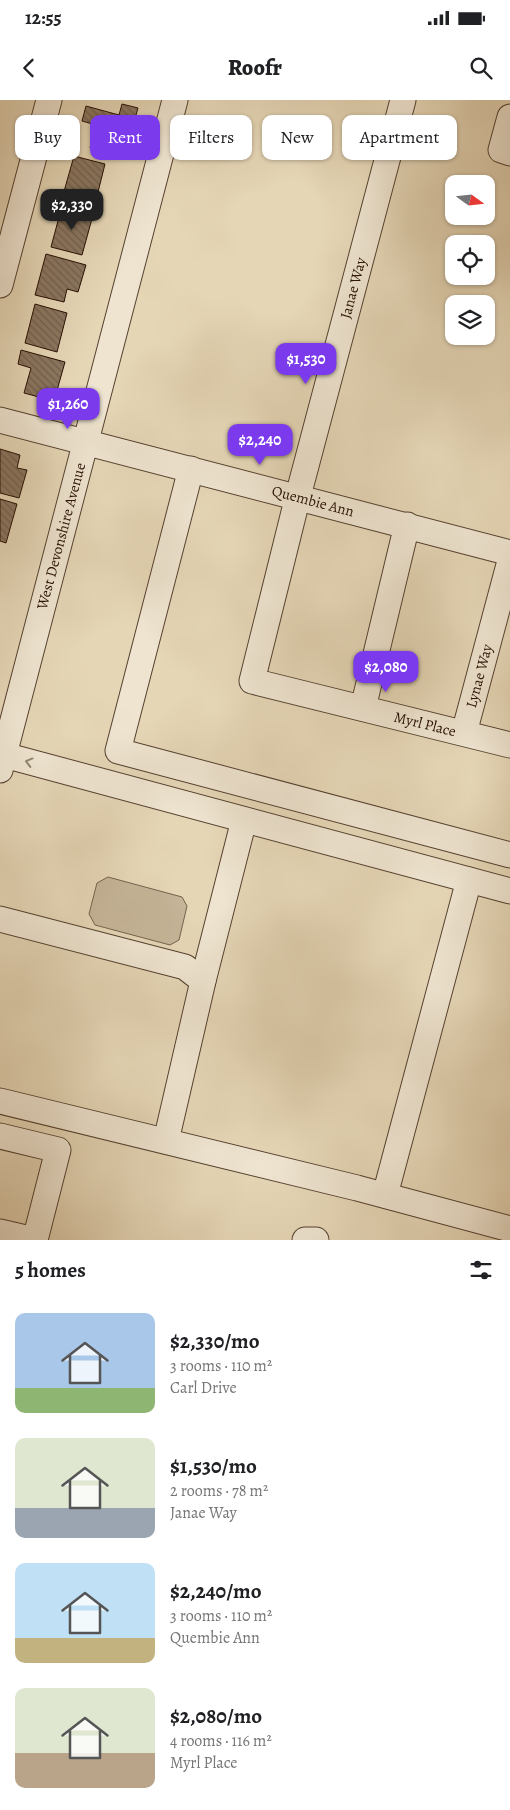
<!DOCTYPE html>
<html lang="en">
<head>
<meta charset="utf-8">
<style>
  body { margin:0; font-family:Alegreya,serif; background:#f2f2f2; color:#202124; height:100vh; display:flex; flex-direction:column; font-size:19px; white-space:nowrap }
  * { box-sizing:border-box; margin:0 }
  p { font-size:16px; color:#757577 }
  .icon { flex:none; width:28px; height:28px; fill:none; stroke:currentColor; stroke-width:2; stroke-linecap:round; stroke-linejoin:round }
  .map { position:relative; height:1140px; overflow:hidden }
  .drawer { display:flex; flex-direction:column; background:#fff; flex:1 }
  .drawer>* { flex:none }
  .banner { position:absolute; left:15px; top:15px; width:480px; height:45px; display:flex; gap:10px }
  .needle { width:32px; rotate:105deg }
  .buttons { position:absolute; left:445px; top:75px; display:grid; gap:10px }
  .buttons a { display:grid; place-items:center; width:50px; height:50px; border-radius:10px; background:#fff; box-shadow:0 1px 4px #0004; font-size:25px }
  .price { position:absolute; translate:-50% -42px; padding:0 11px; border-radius:10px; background:#7c3aed; color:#fff; font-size:16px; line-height:32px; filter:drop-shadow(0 1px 2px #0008) }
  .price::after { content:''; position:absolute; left:50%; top:30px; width:15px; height:11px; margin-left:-8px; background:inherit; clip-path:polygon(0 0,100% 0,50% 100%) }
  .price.active { background:#222; color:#fff }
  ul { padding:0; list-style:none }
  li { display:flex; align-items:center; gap:15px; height:125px; padding:0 15px }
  li span { display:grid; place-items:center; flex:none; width:140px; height:100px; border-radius:10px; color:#555 }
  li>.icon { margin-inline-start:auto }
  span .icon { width:60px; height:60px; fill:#fffc; stroke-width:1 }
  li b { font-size:21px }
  h2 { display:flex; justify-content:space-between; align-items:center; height:60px; padding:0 15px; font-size:21px }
  .pill { padding:0 18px; border-radius:10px; background:#fff; box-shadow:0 1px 4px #0004; font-size:18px; line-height:45px }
  .pill.active { background:#7c3aed; color:#fff }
  .status { display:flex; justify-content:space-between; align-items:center; height:35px; padding:0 25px; background:#fff; direction:ltr }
  .status svg { height:14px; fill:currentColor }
  header { display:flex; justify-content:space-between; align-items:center; height:65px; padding:0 15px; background:#fff; font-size:22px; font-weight:800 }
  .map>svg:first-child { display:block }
</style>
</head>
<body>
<div class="status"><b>12:55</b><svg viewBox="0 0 49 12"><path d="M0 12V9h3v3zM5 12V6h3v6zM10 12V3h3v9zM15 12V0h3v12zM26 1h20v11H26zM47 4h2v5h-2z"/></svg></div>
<header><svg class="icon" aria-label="back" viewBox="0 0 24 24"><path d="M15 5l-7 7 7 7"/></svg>Roofr<svg class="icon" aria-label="search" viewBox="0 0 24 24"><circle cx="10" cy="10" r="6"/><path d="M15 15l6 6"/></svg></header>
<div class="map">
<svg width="510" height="1140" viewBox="0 0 510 1140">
  <defs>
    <pattern id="building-back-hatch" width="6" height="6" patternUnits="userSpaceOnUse" patternTransform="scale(1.25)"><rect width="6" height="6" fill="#8a7660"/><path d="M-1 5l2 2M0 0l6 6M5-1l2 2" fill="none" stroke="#715f4d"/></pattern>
  </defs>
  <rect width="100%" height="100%" fill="#e5d6b6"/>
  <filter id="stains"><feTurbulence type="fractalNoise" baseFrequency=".004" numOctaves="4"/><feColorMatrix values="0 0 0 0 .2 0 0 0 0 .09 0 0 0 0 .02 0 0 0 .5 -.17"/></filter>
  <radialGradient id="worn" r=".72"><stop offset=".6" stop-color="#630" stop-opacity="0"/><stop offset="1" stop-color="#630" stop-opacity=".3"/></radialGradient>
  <polygon fill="#c5b498" stroke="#76624e" points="108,777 182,797 187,806 179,840 170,845 95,825 89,814 97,783"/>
  <g fill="url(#building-back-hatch)" stroke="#270f03">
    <polygon points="122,4 138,8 124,57 90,48 96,25 82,21 86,6 119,15"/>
    <polygon points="74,56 105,64 95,104 63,95"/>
    <polygon points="62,106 93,115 82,155 51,147"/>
    <polygon points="46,154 86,165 78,192 67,189 64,202 35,195"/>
    <polygon points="35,204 67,213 57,252 25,243"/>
    <polygon points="21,250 65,262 54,301 24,293 31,268 18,264"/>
    <polygon points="0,349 20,355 17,368 27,370 19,398 0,393"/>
    <polygon points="0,399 17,404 6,443 0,441"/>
  </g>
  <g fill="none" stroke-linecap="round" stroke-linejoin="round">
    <g stroke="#564130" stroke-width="27">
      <g id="minor">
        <polyline points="403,0 298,396 252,581 510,645"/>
        <polyline points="510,17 501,50 510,53"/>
        <polyline points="0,185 49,0"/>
        <polyline points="0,320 510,453"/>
        <polyline points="191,369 118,651 510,755"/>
        <polyline points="363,608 407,425"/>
        <polyline points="464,633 510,461"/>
        <polyline points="4,655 510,791"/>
        <polyline points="0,670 175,0"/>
        <polyline points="0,819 185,867 203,881"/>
        <polyline points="0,1001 357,1088 510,1129"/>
        <polyline points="0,1036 58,1050 35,1140"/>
        <polyline points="166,1041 203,881 244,720"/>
        <polyline points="385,1095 469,780"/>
        <polyline points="0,1132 34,1140"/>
        <polyline points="305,1140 316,1140"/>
      </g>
    </g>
    <use href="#minor" stroke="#eee4d0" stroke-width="25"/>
  </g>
  <defs><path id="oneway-chevron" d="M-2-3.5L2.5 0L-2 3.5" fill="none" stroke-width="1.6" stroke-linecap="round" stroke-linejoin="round" transform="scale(1.25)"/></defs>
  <use stroke="#948474" href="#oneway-chevron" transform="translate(29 662) rotate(-165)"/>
  <g text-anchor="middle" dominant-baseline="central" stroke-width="4" stroke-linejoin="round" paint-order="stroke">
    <g font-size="15" fill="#270f03" stroke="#eee4d0">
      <text transform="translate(353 188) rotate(-75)">Janae Way</text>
      <text transform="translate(313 401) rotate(15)">Quembie Ann</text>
      <text transform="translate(61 436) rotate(-75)">West Devonshire Avenue</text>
      <text transform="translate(479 576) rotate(-75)">Lynae Way</text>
      <text transform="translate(425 624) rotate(14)">Myrl Place</text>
    </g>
  </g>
  <rect width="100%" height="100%" filter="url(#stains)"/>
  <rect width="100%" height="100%" fill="url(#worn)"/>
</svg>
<div class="buttons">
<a><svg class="needle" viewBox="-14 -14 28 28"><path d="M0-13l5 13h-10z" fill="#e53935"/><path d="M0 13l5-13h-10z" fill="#757577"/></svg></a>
<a><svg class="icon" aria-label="locate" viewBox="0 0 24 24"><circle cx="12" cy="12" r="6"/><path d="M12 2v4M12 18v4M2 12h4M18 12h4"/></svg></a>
<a><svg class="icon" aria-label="layers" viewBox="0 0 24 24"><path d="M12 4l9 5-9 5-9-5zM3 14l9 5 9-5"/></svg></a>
</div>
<b class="price active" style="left:72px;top:131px">$2,330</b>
<b class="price" style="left:306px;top:285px">$1,530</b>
<b class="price" style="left:68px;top:330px">$1,260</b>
<b class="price" style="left:260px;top:366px">$2,240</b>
<b class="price" style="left:386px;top:593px">$2,080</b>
<div class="banner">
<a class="pill">Buy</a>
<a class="pill active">Rent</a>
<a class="pill">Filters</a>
<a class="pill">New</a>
<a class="pill">Apartment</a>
</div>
</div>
<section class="drawer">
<h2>5 homes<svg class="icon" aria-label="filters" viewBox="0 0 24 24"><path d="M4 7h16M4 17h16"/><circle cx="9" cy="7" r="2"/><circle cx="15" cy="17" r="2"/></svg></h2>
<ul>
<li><span style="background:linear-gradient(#a9c7e8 75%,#8fb573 0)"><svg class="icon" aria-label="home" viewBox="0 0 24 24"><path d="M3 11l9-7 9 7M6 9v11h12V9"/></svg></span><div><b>$2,330/mo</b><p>3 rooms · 110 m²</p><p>Carl Drive</p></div></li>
<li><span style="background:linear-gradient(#dfe7d0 70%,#9aa5b1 0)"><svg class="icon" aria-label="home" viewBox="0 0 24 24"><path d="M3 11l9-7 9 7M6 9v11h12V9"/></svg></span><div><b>$1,530/mo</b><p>2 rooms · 78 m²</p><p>Janae Way</p></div></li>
<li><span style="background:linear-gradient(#bfe0f5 75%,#c2b280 0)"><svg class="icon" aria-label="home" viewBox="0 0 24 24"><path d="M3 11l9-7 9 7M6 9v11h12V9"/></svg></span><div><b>$2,240/mo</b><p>3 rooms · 110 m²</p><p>Quembie Ann</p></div></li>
<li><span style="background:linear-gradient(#dfe7d0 65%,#b9a48a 0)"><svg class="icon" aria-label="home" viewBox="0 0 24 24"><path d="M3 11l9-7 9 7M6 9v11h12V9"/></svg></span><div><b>$2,080/mo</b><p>4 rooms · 116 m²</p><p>Myrl Place</p></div></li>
</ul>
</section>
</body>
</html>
